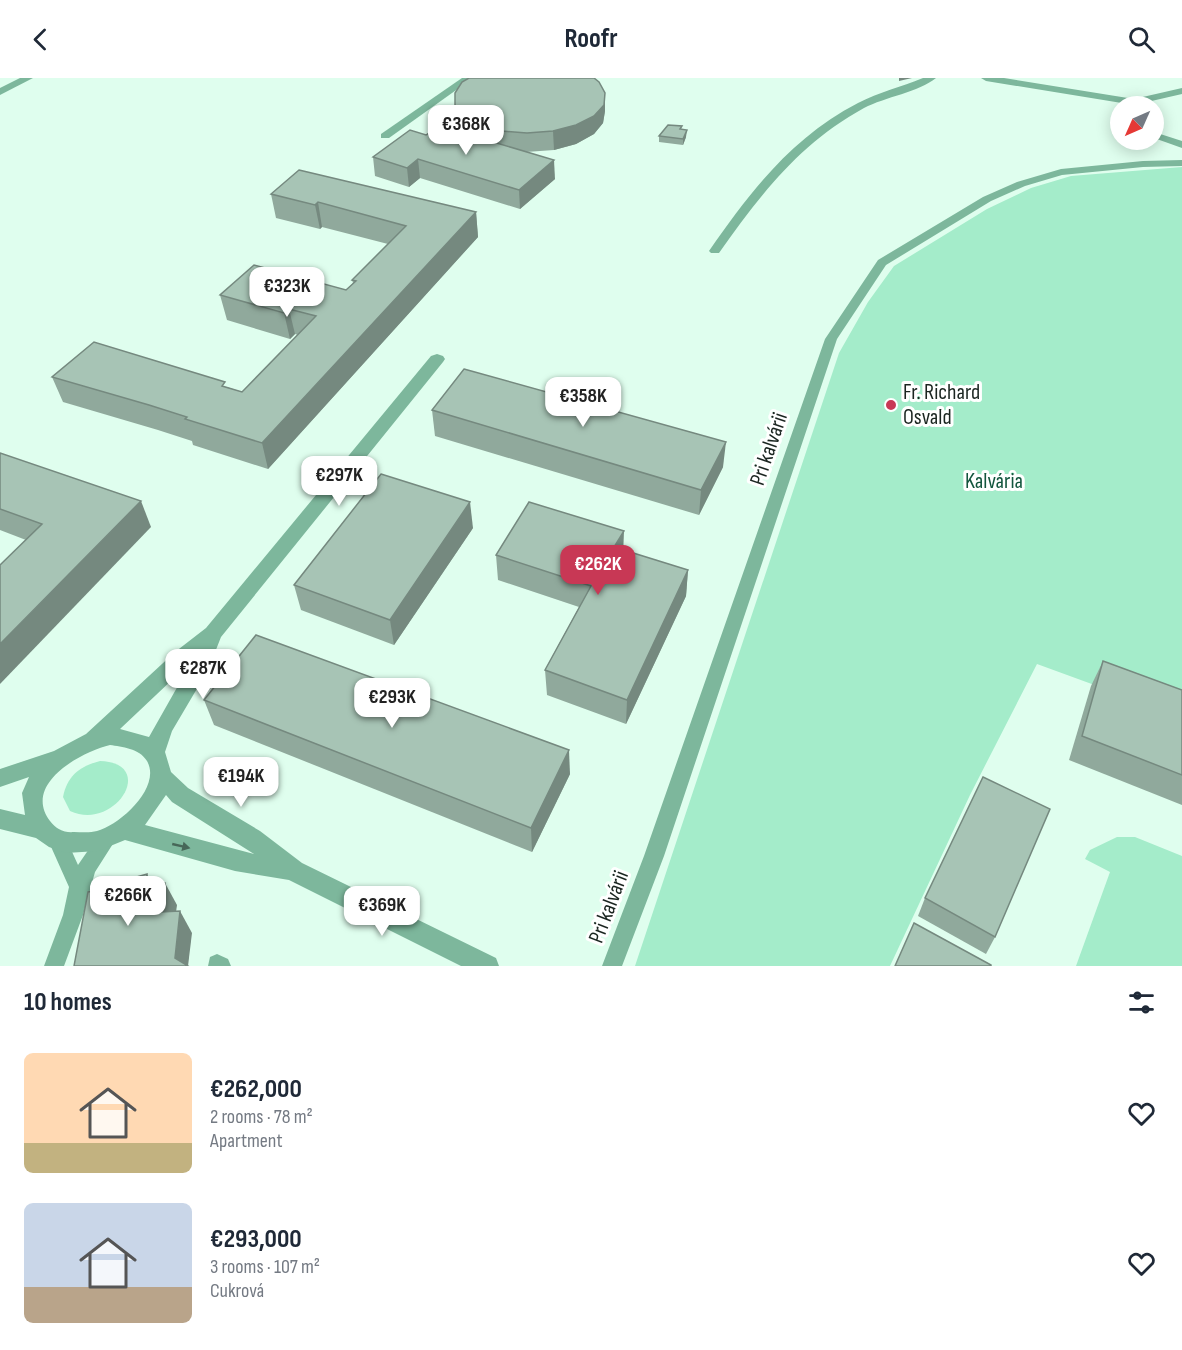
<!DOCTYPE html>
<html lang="en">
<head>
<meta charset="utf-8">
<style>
  body { margin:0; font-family:"Sofia Sans Condensed",sans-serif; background:#f6f6f7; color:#1f2937; height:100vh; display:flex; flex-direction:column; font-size:22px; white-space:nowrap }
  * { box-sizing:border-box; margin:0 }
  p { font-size:20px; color:#747a83 }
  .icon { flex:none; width:33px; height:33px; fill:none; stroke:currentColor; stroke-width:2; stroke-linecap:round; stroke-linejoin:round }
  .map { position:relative; height:888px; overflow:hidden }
  .details { display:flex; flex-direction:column; background:#fff; flex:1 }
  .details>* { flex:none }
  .needle { width:39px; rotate:225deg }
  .fabs { position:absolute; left:1110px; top:18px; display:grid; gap:12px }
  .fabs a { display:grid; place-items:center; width:54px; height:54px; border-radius:50%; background:#fff; box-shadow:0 3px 15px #0003; font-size:30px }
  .price { position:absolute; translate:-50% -51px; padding:0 14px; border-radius:12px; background:#fff; color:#222; font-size:20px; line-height:39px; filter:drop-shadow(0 2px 3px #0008) }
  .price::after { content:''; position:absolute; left:50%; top:36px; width:18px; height:14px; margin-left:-9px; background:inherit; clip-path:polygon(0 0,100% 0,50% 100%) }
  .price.on { background:#c83855; color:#fff }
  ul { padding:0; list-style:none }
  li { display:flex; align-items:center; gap:18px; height:150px; padding:0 24px }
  li span { display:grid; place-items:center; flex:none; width:168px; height:120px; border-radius:9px; color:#555 }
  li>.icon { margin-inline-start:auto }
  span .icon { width:72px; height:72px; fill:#fffc; stroke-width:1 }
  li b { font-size:26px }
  h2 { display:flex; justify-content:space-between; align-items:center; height:72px; padding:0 24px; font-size:26px }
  header { display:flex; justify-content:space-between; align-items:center; height:78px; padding:0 24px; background:#fff; font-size:27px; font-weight:700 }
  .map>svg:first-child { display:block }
</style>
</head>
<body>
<header><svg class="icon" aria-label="back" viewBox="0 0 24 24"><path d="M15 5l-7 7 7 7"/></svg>Roofr<svg class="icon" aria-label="search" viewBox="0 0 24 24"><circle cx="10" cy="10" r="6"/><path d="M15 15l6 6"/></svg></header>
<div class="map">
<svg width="1182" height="888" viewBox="0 0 1182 888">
  <rect width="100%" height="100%" fill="#dffeee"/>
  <g fill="#a4ecca">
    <polygon points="1182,89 1182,639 1037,586 970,717 890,888 635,888 839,275 868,224 894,188 987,131 1031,110 1071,98"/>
    <path d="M 100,683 C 158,685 115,754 70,733 L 63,719 C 67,698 80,688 100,683 Z"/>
    <polygon points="1117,759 1135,759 1182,778 1182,888 1076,888 1110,794 1085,781 1090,772"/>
  </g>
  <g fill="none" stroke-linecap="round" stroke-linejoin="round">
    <g fill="#7db79c" fill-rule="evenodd">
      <polygon points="20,0 33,0 0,17 0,10"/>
      <polygon points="462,0 473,0 389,60 381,60 381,56"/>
      <path d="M 923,0 L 936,0 C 919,14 885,19 864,30 C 800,65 760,117 719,175 L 711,175 L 709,173 C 750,114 792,59 858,25 C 879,14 901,9 923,0 Z"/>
      <polygon points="981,0 1004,0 1134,21 1182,10 1182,16 1134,27 986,3"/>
      <polygon points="1154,54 1182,63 1182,70 1154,60"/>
      <polygon points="1182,82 1182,88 1143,89 1062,97 1025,108 991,123 886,187 837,261 664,778 622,888 602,888 644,778 825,261 878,182 983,119 1017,104 1061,91 1143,83"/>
      <polygon points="107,752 114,755 116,761 95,794 83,837 64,888 44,888 63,837 69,809 48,762 50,756 57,753 64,756 78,787 100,755"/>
      <polygon points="217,876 228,881 231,888 208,888 210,879"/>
    </g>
    <path fill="#7db79c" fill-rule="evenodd" d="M 437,276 L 443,278 L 445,281 L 443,284 L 221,559 L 208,592 L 172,653 L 165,674 L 171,694 L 188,710 L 260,753 L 302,785 L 496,880 L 499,888 L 461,888 L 289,802 L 235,793 L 125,762 L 98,773 L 66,775 L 49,769 L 36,760 L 0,751 L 0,731 L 25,737 L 22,715 L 29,699 L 0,709 L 0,691 L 54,673 L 86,656 L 175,574 L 206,550 L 431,278 ZM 192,583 L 149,659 L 120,651 ZM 110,667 C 122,669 139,670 147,683 C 162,709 120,747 97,753 C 90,755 81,754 74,754 C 64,755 56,751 50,743 C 22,706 81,674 110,667 ZM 166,717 L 172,724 L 254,776 L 145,747 Z"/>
  </g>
  <g fill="#90a99c">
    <polygon points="605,15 605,33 603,45 594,56 576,66 554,72 526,74 555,101 520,131 420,100 409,109 375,98 373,79 426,57 464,55 457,45 455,27"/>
    <polygon points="681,52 686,59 683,67 659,64 659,58"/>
    <polygon points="271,116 476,134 478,159 268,391 193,367 192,363 158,352 63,324 52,299 227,309 242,314 298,257 295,256 290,261 227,242 220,217 346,212 353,205 352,202 388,166 322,149 320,151 276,140"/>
    <polygon points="432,332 723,389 699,437 435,358"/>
    <polygon points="0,375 151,449 26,462 0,452"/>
    <polygon points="473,450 394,567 301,532 294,507"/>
    <polygon points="623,472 688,492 686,518 626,646 547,617 545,592 579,529 498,502 496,477"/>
    <polygon points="1103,583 1182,612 1182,727 1069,682 1091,608"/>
    <polygon points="204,622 570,696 532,774 214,647"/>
    <polygon points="925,820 995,859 986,876 918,838"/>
  </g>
  <g fill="#75897f">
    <polygon points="899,0 912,0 899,3"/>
    <polygon points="605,15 605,33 603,45 594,56 576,66 554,72 553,53"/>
    <polygon points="687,52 686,59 683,67 683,61"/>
    <polygon points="418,81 420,100 409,109 407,90"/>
    <polygon points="554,82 555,101 520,131 519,112"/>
    <polygon points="318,124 322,149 320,151 315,127"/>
    <polygon points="476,134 478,159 268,391 262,365"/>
    <polygon points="289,231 295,256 290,261 284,235"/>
    <polygon points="726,364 723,389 699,437 701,412"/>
    <polygon points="141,423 151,449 0,606 0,566"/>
    <polygon points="470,424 473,450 394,567 390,542"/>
    <polygon points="624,453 623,478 614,469"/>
    <polygon points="688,492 686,518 626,646 627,622"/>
    <polygon points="569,672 570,696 532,774 531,750"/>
    <polygon points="147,796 159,819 146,807"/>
    <polygon points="165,805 177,827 173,856 161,834"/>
    <polygon points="180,833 192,855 188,888 175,880"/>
  </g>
  <g fill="#a7c4b5" stroke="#75897f" stroke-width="1.5">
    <polygon points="469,0 594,0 599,4 605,15 604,27 594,38 576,47 553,53 527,55 502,53 480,47 464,38 455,27 455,15 462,4"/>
    <polygon points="668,47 682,48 680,51 687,52 683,61 659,58"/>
    <polygon points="439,48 554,82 519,112 418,81 407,90 373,79 410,52 426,57"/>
    <polygon points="299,92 476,134 262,365 185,341 187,339 149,327 52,299 94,264 225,304 222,308 242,314 316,238 289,231 284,235 220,217 254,187 346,212 356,203 352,202 406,148 318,124 315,127 271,116"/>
    <polygon points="464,291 726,364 701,412 432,332"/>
    <polygon points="0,375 141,423 0,566 0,487 42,446 0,431"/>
    <polygon points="381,396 470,424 390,542 294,507"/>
    <polygon points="529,424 624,453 614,469 688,492 627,622 545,592 591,508 496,477"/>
    <polygon points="256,557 569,672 531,750 204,622"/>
    <polygon points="1103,583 1182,612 1182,697 1082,658"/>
    <polygon points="983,699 1050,731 995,859 925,820"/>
    <polygon points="147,796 146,807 165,805 161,834 180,833 175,880 188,888 74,888 88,814 114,809 115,805"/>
    <polygon points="914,845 991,887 991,888 895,888"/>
  </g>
  <defs><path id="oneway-solid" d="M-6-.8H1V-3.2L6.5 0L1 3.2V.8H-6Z" transform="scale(1.5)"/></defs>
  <use fill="#476758" href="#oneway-solid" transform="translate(181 768) rotate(13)"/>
  <circle fill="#c83855" stroke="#fff" stroke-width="2" cx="891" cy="327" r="6"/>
  <g text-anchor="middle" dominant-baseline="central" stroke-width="6" stroke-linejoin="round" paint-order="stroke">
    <g font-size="22" fill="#1a2520" stroke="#fff" text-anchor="start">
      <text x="903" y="314">Fr. Richard<tspan x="903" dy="25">Osvald</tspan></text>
    </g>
    <g font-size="22" fill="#1a2520" stroke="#fff">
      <text transform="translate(769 371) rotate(-71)">Pri kalvárii</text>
      <text transform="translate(609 829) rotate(-69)">Pri kalvárii</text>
    </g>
    <g font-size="22" fill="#12553d" stroke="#fff">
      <text x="994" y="403">Kalvária</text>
    </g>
  </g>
</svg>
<div class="fabs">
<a><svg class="needle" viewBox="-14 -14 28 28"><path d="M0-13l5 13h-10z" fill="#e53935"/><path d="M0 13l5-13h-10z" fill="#747a83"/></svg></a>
</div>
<b class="price" style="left:466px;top:78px">€368K</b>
<b class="price" style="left:287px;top:240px">€323K</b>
<b class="price" style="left:583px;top:350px">€358K</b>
<b class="price" style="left:339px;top:429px">€297K</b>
<b class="price on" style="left:598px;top:518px">€262K</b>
<b class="price" style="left:203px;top:622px">€287K</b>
<b class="price" style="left:392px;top:651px">€293K</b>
<b class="price" style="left:241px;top:730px">€194K</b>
<b class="price" style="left:128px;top:849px">€266K</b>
<b class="price" style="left:382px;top:859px">€369K</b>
</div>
<section class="details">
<h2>10 homes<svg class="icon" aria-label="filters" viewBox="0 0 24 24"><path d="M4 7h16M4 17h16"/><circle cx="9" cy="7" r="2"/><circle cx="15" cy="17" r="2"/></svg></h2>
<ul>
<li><span style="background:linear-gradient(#ffd9b3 75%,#c2b280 0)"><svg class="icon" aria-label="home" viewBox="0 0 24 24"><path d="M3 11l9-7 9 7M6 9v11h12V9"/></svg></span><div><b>€262,000</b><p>2 rooms · 78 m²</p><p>Apartment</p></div><svg class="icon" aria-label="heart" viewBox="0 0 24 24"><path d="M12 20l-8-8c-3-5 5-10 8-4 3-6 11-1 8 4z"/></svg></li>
<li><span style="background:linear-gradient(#c9d6e8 70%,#b9a48a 0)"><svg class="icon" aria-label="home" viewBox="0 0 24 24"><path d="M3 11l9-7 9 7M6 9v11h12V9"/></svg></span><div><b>€293,000</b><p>3 rooms · 107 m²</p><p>Cukrová</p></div><svg class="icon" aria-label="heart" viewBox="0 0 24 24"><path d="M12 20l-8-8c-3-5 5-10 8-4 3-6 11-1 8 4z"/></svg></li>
</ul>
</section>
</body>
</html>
